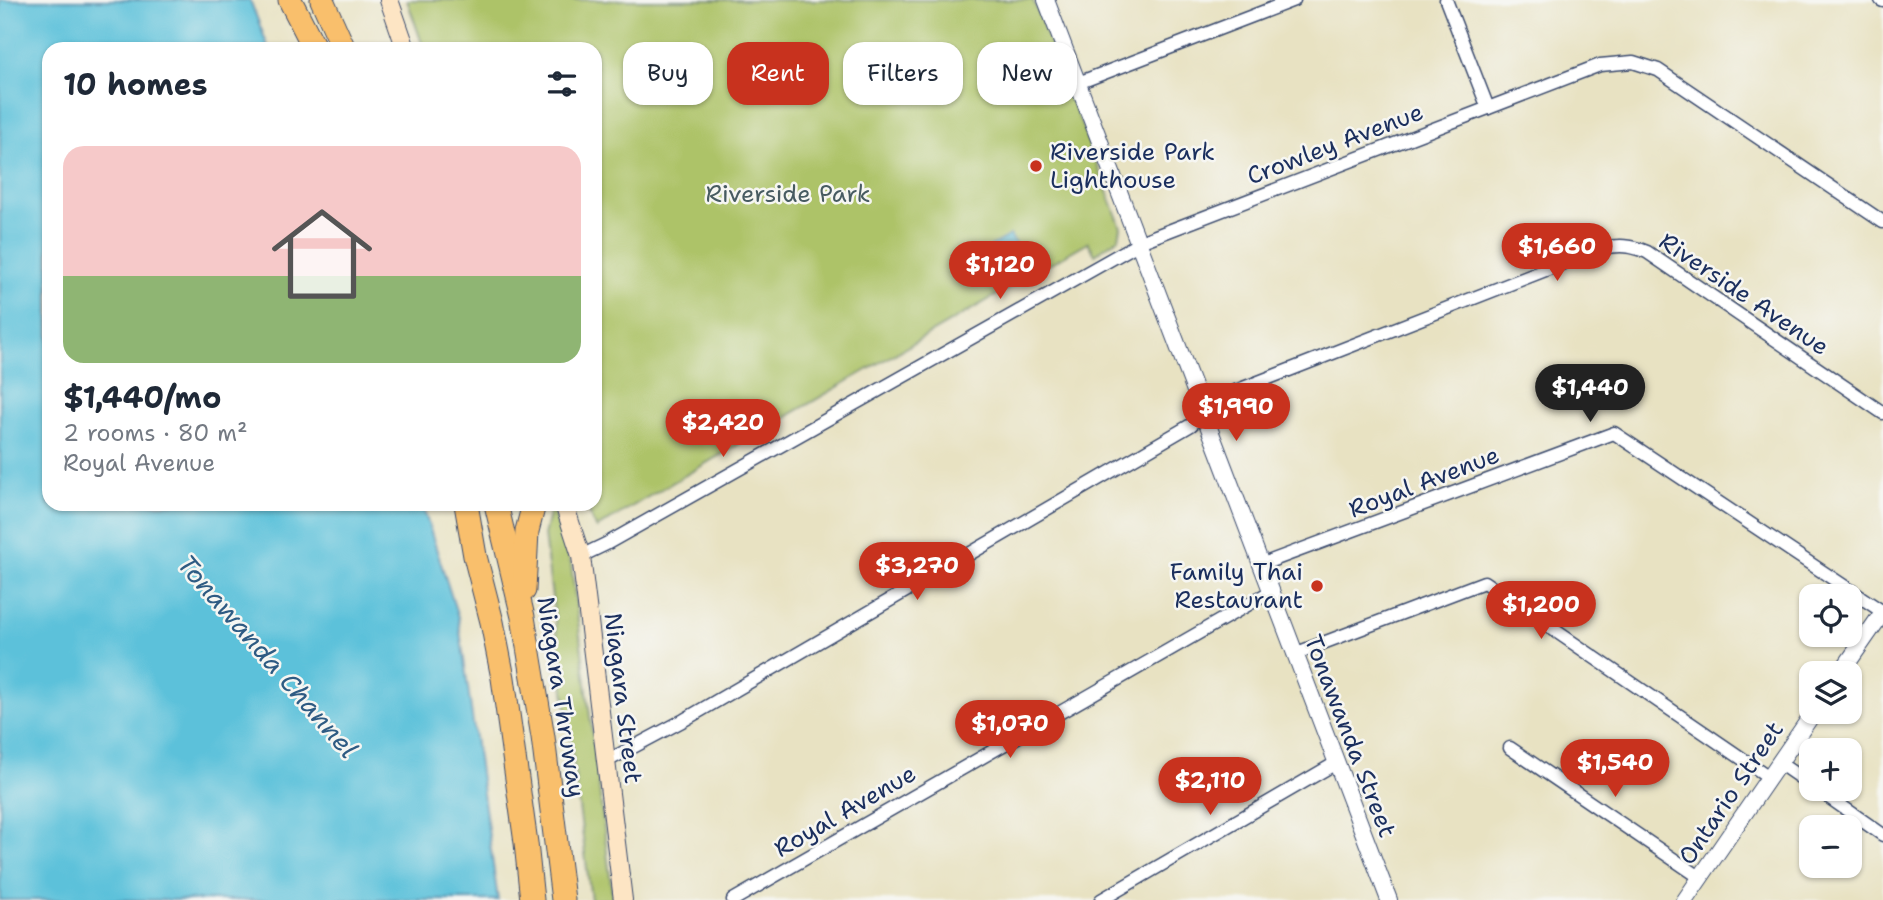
<!DOCTYPE html>
<html lang="en">
<head>
<meta charset="utf-8">
<style>
  body { margin:0; font-family:"Shantell Sans",sans-serif; background:#f6f6f7; color:#1f2937; height:100vh; display:flex; flex-direction:column; font-size:26px; white-space:nowrap }
  * { box-sizing:border-box; margin:0 }
  p { font-size:23px; color:#747a83 }
  .icon { flex:none; width:38px; height:38px; fill:none; stroke:currentColor; stroke-width:2; stroke-linecap:round; stroke-linejoin:round }
  .map { position:relative; flex:1; overflow:hidden }
  .drawer { position:absolute; left:42px; top:42px; width:560px; height:469px; display:flex; flex-direction:column; background:#fff; border-radius:21px; box-shadow:0 2px 5px #0004 }
  .drawer>* { flex:none }
  .banner { position:absolute; left:623px; top:42px; width:665px; height:63px; display:flex; gap:14px }
  .controls { position:absolute; left:1799px; top:584px; display:grid; gap:14px }
  .controls a { display:grid; place-items:center; width:63px; height:63px; border-radius:14px; background:#fff; box-shadow:0 2px 5px #0004; font-size:35px }
  .price { position:absolute; translate:-50% -60px; padding:0 16px; border-radius:24px; background:#c8321e; color:#fff; font-size:23px; line-height:46px; filter:drop-shadow(0 2px 4px #0008) }
  .price::after { content:''; position:absolute; left:50%; top:42px; width:21px; height:16px; margin-left:-10px; background:inherit; clip-path:polygon(0 0,100% 0,50% 100%) }
  .price.selected { background:#222; color:#fff }
  ul { padding:0; list-style:none }
  li { display:grid; align-content:center; gap:14px; height:371px; padding:0 21px }
  li span { display:grid; place-items:center; height:217px; border-radius:21px; color:#555 }
  li>.icon { margin-inline-start:auto }
  span .icon { width:126px; height:126px; fill:#fffc; stroke-width:1 }
  li b { font-size:30px }
  h2 { display:flex; justify-content:space-between; align-items:center; height:84px; padding:0 21px; font-size:30px }
  .pill { padding:0 24px; border-radius:21px; background:#fff; box-shadow:0 2px 5px #0004; font-size:24px; line-height:63px }
  .pill.selected { background:#c8321e; color:#fff }
  .map>svg:first-child { display:block }
</style>
</head>
<body>
<div class="map">
<svg width="1883" height="900" viewBox="0 0 1883 900">
  <rect width="100%" height="100%" fill="#f6f6f2"/>
  <filter id="ink" filterUnits="userSpaceOnUse"><feTurbulence type="fractalNoise" baseFrequency=".0143" numOctaves="2"/><feDisplacementMap in="SourceGraphic" scale="14" xChannelSelector="R" yChannelSelector="G"/><feConvolveMatrix kernelMatrix="1 2 1 2 8 2 1 2 1" color-interpolation-filters="sRGB"/></filter>
  <filter id="wash" filterUnits="userSpaceOnUse"><feTurbulence type="fractalNoise" baseFrequency=".00686" numOctaves="4" result="noise"/><feDisplacementMap in="SourceGraphic" scale="28" xChannelSelector="R" yChannelSelector="G"/><feGaussianBlur stdDeviation="1.57" result="paint"/><feColorMatrix in="noise" values="0 0 0 0 0 0 0 0 0 0 0 0 0 0 0 0 0 1.4 0 .05"/><feComposite in="paint" operator="in"/></filter>
  <g filter="url(#wash)">
    <rect width="100%" height="100%" fill="#e8e2c2"/>
    <g fill="#adc368" stroke="#647963" stroke-width="2">
      <polygon points="407,0 1033,0 1121,227 1119,238 1095,254 1088,242 641,501 597,528 593,523 586,504 595,504 595,49 424,49"/>
      <polygon points="551,506 571,564 613,900 591,900 544,535"/>
    </g>
    <g fill="#5cc1da" stroke="#3c789c" stroke-width="2">
      <polygon points="0,0 250,0 269,49 49,49 49,504 422,504 458,617 498,900 0,900"/>
      <polygon points="1010,235 1023,257 978,284 965,261"/>
    </g>
  </g>
  <g filter="url(#ink)">
    <g fill="none" stroke-linecap="round" stroke-linejoin="round">
      <g stroke="#3a4a6d" stroke-width="15">
        <g id="minor">
          <polyline points="1446,0 1488,108"/>
          <polyline points="1881,0 1883,1"/>
          <polyline points="1078,83 1294,0"/>
          <polyline points="581,556 606,544 1145,240 1600,65 1633,62 1658,70 1883,222"/>
          <polyline points="1260,565 1614,433 1883,612"/>
          <polyline points="1294,654 1484,582 1769,777"/>
          <polyline points="1510,748 1701,878"/>
          <path d="M 607,761 L 684,720 L 1191,425 L 1220,397 L 1602,248 C 1619,245 1630,245 1647,252 L 1883,413"/>
          <polyline points="1779,763 1811,785"/>
          <polyline points="1817,789 1883,835"/>
          <polyline points="733,900 1270,592"/>
          <polyline points="1101,900 1336,763"/>
        </g>
      </g>
      <g stroke="#3a4a6d" stroke-width="18">
        <g id="tertiary">
          <path d="M 1046,0 C 1162,299 1273,601 1389,900"/>
          <polyline points="1840,674 1883,612"/>
          <polyline points="1685,900 1814,712"/>
        </g>
      </g>
      <g stroke="#3a4a6d" stroke-width="20">
        <g id="secondary">
          <polyline points="389,0 406,49"/>
          <polyline points="564,504 581,556 623,900"/>
        </g>
      </g>
      <g stroke="#3a4a6d" stroke-width="25">
        <g id="motorway">
          <polyline points="290,0 315,49"/>
          <polyline points="322,0 344,49"/>
          <polyline points="466,504 475,556 492,622 503,678 526,843 532,900"/>
          <polyline points="496,504 523,617 543,737 563,900"/>
          <polyline points="524,590 527,531 534,504"/>
        </g>
      </g>
      <use href="#minor" stroke="#fff" stroke-width="12"/>
      <use href="#tertiary" stroke="#fff" stroke-width="16"/>
      <use href="#secondary" stroke="#fde5c4" stroke-width="18"/>
      <use href="#motorway" stroke="#f9bf6c" stroke-width="23"/>
    </g>
  </g>
  <g fill="#c8321e" stroke="#f6f6f2" stroke-width="2.5">
    <circle cx="1036" cy="166" r="7"/>
    <circle cx="1317" cy="586" r="7"/>
  </g>
  <g text-anchor="middle" dominant-baseline="central" stroke-width="5" stroke-linejoin="round" paint-order="stroke">
    <g font-size="24" fill="#1b2f5e" stroke="#f6f6f2">
      <text transform="translate(1335 144) rotate(-21)">Crowley Avenue</text>
      <text transform="translate(1744 294) rotate(34)">Riverside Avenue</text>
      <text transform="translate(1424 482) rotate(-21)">Royal Avenue</text>
      <text transform="translate(561 697) rotate(81)">Niagara Thruway</text>
      <text transform="translate(623 698) rotate(83)">Niagara Street</text>
      <text transform="translate(1350 736) rotate(69)">Tonawanda Street</text>
      <text transform="translate(1731 793) rotate(-56)">Ontario Street</text>
      <text transform="translate(845 811) rotate(-30)">Royal Avenue</text>
    </g>
    <g font-size="24" fill="#1b2f5e" stroke="#f6f6f2" text-anchor="start">
      <text x="1050" y="152">Riverside Park<tspan x="1050" dy="28">Lighthouse</tspan></text>
      <text x="1303" y="572" text-anchor="end">Family Thai<tspan x="1303" dy="28">Restaurant</tspan></text>
    </g>
    <g font-size="24" fill="#475b61" stroke="#f6f6f2">
      <text x="788" y="194">Riverside Park</text>
    </g>
    <g font-size="26" font-style="italic" fill="#2e5b83" stroke="#f6f6f2">
      <text transform="translate(268 656) rotate(49)">Tonawanda Channel</text>
    </g>
  </g>
</svg>
<div class="controls">
<a><svg class="icon" aria-label="locate" viewBox="0 0 24 24"><circle cx="12" cy="12" r="6"/><path d="M12 2v4M12 18v4M2 12h4M18 12h4"/></svg></a>
<a><svg class="icon" aria-label="layers" viewBox="0 0 24 24"><path d="M12 4l9 5-9 5-9-5zM3 14l9 5 9-5"/></svg></a>
<a>+</a>
<a>−</a>
</div>
<b class="price" style="left:1557px;top:283px">$1,660</b>
<b class="price" style="left:1000px;top:301px">$1,120</b>
<b class="price selected" style="left:1590px;top:424px">$1,440</b>
<b class="price" style="left:1236px;top:443px">$1,990</b>
<b class="price" style="left:723px;top:459px">$2,420</b>
<b class="price" style="left:917px;top:602px">$3,270</b>
<b class="price" style="left:1541px;top:641px">$1,200</b>
<b class="price" style="left:1010px;top:760px">$1,070</b>
<b class="price" style="left:1615px;top:799px">$1,540</b>
<b class="price" style="left:1210px;top:817px">$2,110</b>
<div class="banner">
<a class="pill">Buy</a>
<a class="pill selected">Rent</a>
<a class="pill">Filters</a>
<a class="pill">New</a>
</div>
<section class="drawer">
<h2>10 homes<svg class="icon" aria-label="filters" viewBox="0 0 24 24"><path d="M4 7h16M4 17h16"/><circle cx="9" cy="7" r="2"/><circle cx="15" cy="17" r="2"/></svg></h2>
<ul>
<li><span style="background:linear-gradient(#f6c9c9 60%,#8fb573 0)"><svg class="icon" aria-label="home" viewBox="0 0 24 24"><path d="M3 11l9-7 9 7M6 9v11h12V9"/></svg></span><div><b>$1,440/mo</b><p>2 rooms · 80 m²</p><p>Royal Avenue</p></div></li>
</ul>
</section>
</div>
</body>
</html>
